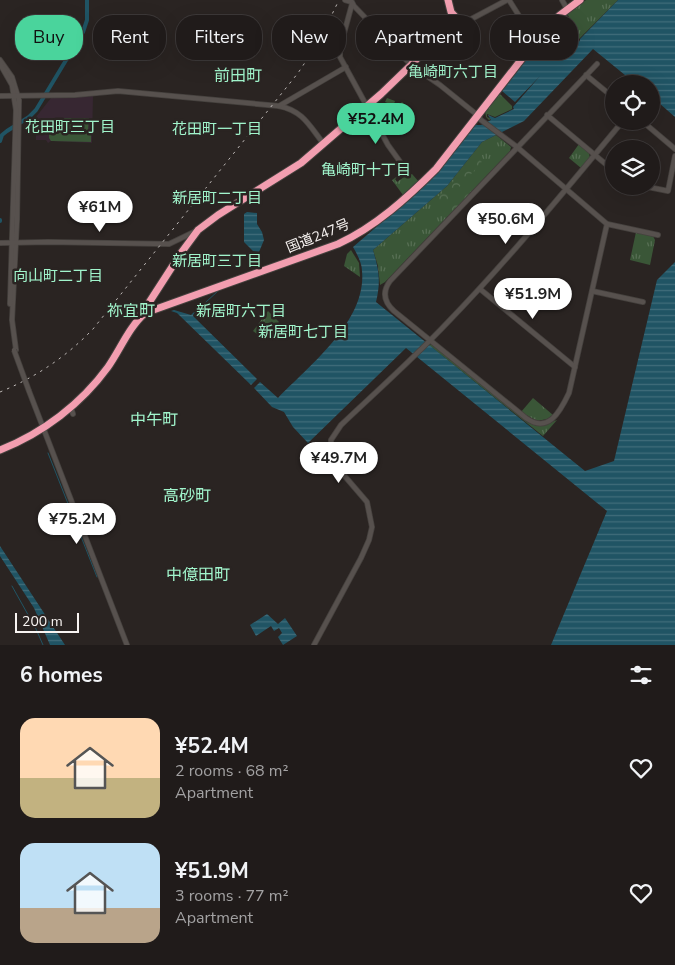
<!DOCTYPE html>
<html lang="en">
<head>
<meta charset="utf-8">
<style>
  body { margin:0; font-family:"Nunito Sans","Noto Sans JP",sans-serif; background:#282423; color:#f1f3f6; height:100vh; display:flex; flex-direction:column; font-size:19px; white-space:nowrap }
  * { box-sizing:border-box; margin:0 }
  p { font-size:16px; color:#a2a1a2 }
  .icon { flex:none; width:28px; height:28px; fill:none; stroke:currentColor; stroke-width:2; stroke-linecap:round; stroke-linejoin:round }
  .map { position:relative; height:645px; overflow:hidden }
  .panel { display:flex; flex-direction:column; background:#201b1a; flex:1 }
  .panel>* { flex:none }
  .banner { position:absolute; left:15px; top:15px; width:645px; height:45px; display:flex; gap:10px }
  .tools { position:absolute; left:605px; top:75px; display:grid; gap:10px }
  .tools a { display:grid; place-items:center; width:55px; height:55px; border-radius:50%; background:#201b1a; box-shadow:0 5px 20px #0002,0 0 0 1px #3d3939; font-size:25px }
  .scale { position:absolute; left:15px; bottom:12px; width:64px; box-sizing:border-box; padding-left:5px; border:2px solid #f8f4f2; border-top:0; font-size:14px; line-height:18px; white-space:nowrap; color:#f8f4f2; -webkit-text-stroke:4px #2a2422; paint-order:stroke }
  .price { position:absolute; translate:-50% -42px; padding:0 11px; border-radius:18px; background:#fff; color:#222; font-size:16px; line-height:32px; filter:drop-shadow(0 1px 2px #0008) }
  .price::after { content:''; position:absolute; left:50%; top:30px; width:15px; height:11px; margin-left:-8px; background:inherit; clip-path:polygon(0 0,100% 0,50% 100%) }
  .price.active { background:#4ad49c; color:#111 }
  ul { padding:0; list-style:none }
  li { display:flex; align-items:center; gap:15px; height:125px; padding:0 20px }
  li span { display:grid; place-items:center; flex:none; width:140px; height:100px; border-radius:15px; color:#555 }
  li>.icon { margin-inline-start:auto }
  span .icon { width:60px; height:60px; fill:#fffc; stroke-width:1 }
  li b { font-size:21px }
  h2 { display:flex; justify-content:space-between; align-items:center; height:60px; padding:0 20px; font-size:21px }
  .pill { padding:0 18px; border-radius:20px; background:#201b1a; box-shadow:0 5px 20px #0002,0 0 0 1px #3d3939; font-size:18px; line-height:45px }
  .pill.active { background:#4ad49c; color:#111 }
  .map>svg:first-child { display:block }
</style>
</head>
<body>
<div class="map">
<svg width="675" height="645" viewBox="0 0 675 645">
  <defs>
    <pattern id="grass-tufts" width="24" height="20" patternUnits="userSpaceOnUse" patternTransform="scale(1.25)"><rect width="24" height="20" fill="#3a5637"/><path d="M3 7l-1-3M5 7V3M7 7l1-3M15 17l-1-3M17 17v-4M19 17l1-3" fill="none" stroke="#576f54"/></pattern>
    <pattern id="forest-crowns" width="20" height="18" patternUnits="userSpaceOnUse" patternTransform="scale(1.25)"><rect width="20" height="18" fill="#3a5637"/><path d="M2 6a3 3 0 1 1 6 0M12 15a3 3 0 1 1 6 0" fill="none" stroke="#576f54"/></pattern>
    <pattern id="water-rules" width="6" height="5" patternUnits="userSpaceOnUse" patternTransform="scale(1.25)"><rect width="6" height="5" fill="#205464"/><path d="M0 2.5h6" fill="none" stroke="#416d7b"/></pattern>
  </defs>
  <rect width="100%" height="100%" fill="#2a2422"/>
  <polygon fill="#372732" points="93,96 92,143 51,141 48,143 46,140 36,140 36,117 51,98"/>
  <g fill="url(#grass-tufts)">
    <polygon points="586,0 618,0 579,39 568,15 565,17 564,16"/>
    <polygon points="499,93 512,106 512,109 495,117 487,114 487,117 491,119 489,120 486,117 485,111"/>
    <polygon points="496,135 511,147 510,151 385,282 380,285 378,266 373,250 447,186 482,142"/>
    <polygon points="579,144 589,153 590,158 581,168 569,158"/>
    <polygon points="405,171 395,179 397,182 404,177 412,174 419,182 403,195 392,180"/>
    <polygon points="636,232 653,236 655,240 650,265 630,260"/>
    <polygon points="351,250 359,263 360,277 344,266 347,254"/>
    <polygon points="268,311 279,322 265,340 253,331"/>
    <polygon points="432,344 532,424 544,425 557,420 543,436 429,345"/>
    <polygon points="533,398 553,415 547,419 537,421 521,412"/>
  </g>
  <g fill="url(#forest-crowns)">
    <polygon points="387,98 395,101 394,104 400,104 402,102 404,104 403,108 407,113 401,112 404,115 391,125 388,120 377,123 368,106 373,103 378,113 388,113 390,116 394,110 390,104 385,102"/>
    <polygon points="474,155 482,162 440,208 433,201 449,187"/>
    <polygon points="463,186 470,193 448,216 441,208"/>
  </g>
  <polygon fill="#3a5637" points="53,118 89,118 88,130 91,130 91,142 51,141 49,138 49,120"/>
  <g fill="url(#water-rules)">
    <path d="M 618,0 L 675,0 L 675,117 L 651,96 L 651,84 L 636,84 L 593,49 L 524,121 L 482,142 L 447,186 L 373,250 C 379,270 381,281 376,302 L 585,471 L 614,461 L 657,280 L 675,262 L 675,645 L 551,645 L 607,511 L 406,348 L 308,443 L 293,427 L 284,412 L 272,407 L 254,388 L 260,382 L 278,398 C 309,366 367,321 362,271 C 362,263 357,254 353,247 L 424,186 L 446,162 L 475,125 L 481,125 L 491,120 L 488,115 L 495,118 L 514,109 L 513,107 L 540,76 L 515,102 L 502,91 L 550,29 L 561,19 L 572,39 L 559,53 L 560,54 L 577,36 L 580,42 L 580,39 Z"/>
    <polygon points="247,212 257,213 257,224 262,232 264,240 259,252 253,251 244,242 244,214"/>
    <polygon points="174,310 191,315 194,312 193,316 257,379 251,385 177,313 171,311"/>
    <polygon points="0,546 65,645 50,645 34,608 0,556"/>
    <polygon points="267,614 278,624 285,618 297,636 283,645 278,637 282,633 279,628 274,631 271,626 256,636 250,625"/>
  </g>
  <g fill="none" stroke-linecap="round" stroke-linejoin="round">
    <g stroke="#205464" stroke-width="1">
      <polyline points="193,314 218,291"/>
      <polyline points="48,453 97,577"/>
      <polyline points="12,586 36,629 43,645"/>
    </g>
    <g stroke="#205464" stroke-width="4">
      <polyline points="0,141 2,135 7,131 29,117 36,110 83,32 87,20 87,0"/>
      <polyline points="0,220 0,221"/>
    </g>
    <g stroke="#45413e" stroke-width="6">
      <g id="secondary">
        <path d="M 345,0 L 352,2 L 354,6 L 411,65 L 440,85 L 476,114 L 481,120 L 517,147 L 607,224 L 569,393 C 560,412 548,434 526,418 L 394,311 C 384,302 382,292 390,281 L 597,64"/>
        <polyline points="509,0 535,41"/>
        <polyline points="562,0 567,9"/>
        <polyline points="352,4 340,48 340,57 388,145 406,170"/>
        <polyline points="462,24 507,0"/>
        <polyline points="0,60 12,77 19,100 17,219 12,320 16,350"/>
        <polyline points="0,64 12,85 16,110 10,304"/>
        <polyline points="586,75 614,98"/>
        <path d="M 0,96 L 75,95 L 118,91 L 279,106 C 303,111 309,125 323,143"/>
        <polyline points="279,106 346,67"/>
        <polyline points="547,115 614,171"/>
        <polyline points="642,121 675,149"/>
        <polyline points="643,186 668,191 675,156"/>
        <polyline points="607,224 658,235"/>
        <polyline points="0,243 48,242 169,244 196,231"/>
        <polyline points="480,289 575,367"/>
        <polyline points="592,291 643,302"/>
        <polyline points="29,391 127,645"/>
        <polyline points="72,411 73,414"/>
        <path d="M 314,645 L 361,558 L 369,540 L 372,527 L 367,502 L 336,466 L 331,456 L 331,440 L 341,425 C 377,391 414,358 448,322 C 510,258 566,189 623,121"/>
      </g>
    </g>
    <g stroke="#45413e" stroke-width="9">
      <g id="highway">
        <polyline points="141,315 181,253 198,230 218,215 301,163 381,94 411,65 440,34 462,24 451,12 448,0"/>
        <path d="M 0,450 C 43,433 81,404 108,367 C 120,350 129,327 145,313 L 338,244 C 375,227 407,198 436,169 L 542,33 L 560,15 L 580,0"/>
      </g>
    </g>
    <use href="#secondary" stroke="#57514e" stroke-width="4.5"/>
    <use href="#highway" stroke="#f29eb0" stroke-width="7"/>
    <path stroke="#beb9b7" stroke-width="1" stroke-dasharray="2.5 5" stroke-linecap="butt" d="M 0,392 C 36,377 66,357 93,329 L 298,73 L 318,43 L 339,0"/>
    <g stroke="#45413e" stroke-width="6" stroke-linecap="butt">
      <polyline id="secondary-bridge" points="14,350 29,391"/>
    </g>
    <use href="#secondary-bridge" stroke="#57514e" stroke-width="4.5"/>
  </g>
  <g text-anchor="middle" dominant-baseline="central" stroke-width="5" stroke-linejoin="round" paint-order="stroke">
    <g font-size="14" fill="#f8f4f2" stroke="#2a2422">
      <text transform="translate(318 236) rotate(-22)">国道247号</text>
    </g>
    <g font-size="15" fill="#a1f5cc" stroke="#2a2422">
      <text x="453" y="72">亀崎町六丁目</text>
      <text x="70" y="127">花田町三丁目</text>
      <text x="217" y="129">花田町一丁目</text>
      <text x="366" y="170">亀崎町十丁目</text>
      <text x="217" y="198">新居町二丁目</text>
      <text x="217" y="261">新居町三丁目</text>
      <text x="58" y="276">向山町二丁目</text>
      <text x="241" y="311">新居町六丁目</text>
      <text x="303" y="332">新居町七丁目</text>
    </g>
    <g font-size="16" fill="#a1f5cc" stroke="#2a2422">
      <text x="238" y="76">前田町</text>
      <text x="131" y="311">祢宜町</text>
      <text x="154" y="420">中午町</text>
      <text x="187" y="496">高砂町</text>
      <text x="198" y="575">中億田町</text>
    </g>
  </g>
</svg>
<div class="tools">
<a><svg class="icon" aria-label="locate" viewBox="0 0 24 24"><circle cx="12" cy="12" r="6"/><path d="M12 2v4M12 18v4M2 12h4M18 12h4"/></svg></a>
<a><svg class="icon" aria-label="layers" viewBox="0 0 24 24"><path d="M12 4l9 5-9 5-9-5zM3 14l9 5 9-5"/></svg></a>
</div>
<div class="scale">200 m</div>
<b class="price active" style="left:376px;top:145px">¥52.4M</b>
<b class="price" style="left:100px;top:233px">¥61M</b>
<b class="price" style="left:506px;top:245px">¥50.6M</b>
<b class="price" style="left:533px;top:320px">¥51.9M</b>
<b class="price" style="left:339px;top:484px">¥49.7M</b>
<b class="price" style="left:77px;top:545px">¥75.2M</b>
<div class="banner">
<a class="pill active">Buy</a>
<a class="pill">Rent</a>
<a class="pill">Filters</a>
<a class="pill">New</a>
<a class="pill">Apartment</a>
<a class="pill">House</a>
</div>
</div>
<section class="panel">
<h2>6 homes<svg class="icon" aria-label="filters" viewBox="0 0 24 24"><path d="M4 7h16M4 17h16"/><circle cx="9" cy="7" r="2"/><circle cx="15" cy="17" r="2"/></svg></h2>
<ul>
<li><span style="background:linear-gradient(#ffd9b3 60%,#c2b280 0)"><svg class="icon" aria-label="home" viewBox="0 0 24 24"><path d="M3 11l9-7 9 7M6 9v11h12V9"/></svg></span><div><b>¥52.4M</b><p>2 rooms · 68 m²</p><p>Apartment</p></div><svg class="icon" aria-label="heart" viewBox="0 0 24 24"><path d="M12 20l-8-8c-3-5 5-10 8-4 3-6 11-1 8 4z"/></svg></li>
<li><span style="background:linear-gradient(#bfe0f5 65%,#b9a48a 0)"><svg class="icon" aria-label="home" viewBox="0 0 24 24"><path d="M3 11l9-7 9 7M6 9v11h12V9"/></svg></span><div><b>¥51.9M</b><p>3 rooms · 77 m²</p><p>Apartment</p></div><svg class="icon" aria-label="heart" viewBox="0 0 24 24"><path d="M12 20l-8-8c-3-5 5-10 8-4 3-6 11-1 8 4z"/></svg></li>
</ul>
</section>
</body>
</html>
